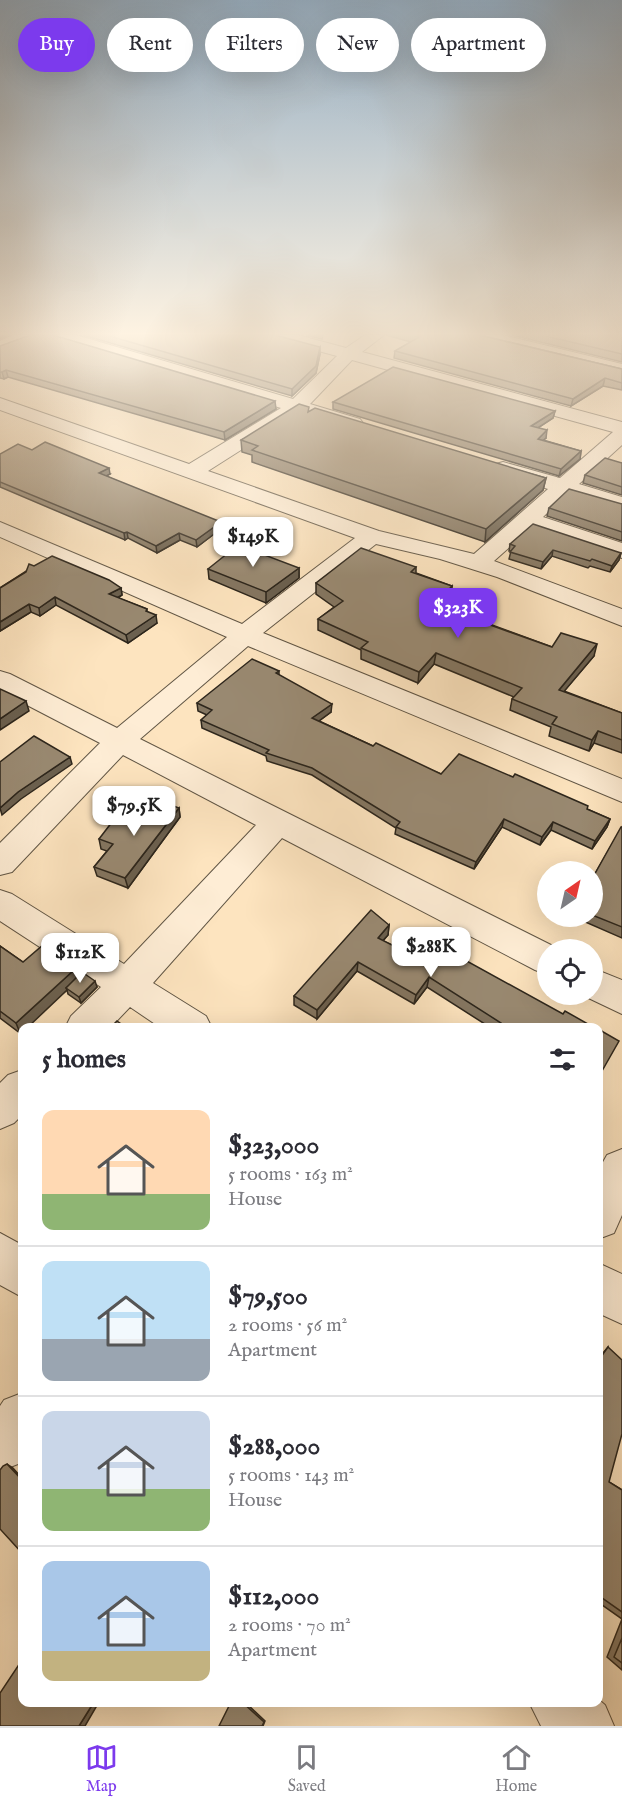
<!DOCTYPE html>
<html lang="en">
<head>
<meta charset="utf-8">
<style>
  body { margin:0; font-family:"IM FELL English",serif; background:#f2f2f3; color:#2b2b33; height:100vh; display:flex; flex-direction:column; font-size:22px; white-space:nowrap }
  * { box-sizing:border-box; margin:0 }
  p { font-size:20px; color:#7c7c81 }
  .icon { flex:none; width:33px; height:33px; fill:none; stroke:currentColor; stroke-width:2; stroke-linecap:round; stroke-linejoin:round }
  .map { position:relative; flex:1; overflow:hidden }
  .drawer { position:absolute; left:18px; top:1023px; width:585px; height:684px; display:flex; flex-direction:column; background:#fff; border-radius:12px; box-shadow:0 6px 24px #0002 }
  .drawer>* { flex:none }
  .hud { position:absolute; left:18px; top:18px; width:586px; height:54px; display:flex; gap:12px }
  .needle { width:39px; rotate:34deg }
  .buttons { position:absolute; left:537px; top:861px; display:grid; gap:12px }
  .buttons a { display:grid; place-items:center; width:66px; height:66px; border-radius:50%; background:#fff; box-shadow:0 6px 24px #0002; font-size:30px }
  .price { position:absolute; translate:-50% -51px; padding:0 14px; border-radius:12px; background:#fff; color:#222; font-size:20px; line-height:39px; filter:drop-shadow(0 2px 3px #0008) }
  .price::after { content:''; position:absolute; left:50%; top:36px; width:18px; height:14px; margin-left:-9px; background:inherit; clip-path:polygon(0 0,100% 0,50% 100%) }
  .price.selected { background:#7c3aed; color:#fff }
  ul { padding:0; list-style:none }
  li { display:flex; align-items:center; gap:18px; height:150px; padding:0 24px }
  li+li { border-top:2px solid #e1e1e2 }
  li span { display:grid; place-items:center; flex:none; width:168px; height:120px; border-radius:12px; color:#555 }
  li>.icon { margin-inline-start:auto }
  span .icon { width:72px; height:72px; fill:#fffc; stroke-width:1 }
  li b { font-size:26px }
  h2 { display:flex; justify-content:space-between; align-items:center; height:72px; padding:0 24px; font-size:26px }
  .chip { padding:0 21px; border-radius:27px; background:#fff; box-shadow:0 6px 24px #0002; font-size:21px; line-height:54px }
  .chip.selected { background:#7c3aed; color:#fff }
  .tab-bar { display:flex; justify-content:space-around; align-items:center; height:84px; border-top:2px solid #e1e1e2; background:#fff; font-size:16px; color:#7c7c81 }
  .tab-bar a { display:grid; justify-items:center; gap:3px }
  .tab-bar .selected { color:#7c3aed }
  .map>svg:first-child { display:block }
</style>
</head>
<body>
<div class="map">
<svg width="622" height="1726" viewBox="0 0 622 1726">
  <rect width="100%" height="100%" fill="#fde4bf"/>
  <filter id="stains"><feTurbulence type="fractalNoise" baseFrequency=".00333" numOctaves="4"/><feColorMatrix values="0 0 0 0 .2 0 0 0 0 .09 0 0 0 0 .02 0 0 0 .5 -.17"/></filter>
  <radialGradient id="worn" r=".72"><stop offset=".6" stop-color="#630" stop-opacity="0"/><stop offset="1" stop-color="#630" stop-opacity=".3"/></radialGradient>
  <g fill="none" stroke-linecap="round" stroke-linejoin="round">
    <g stroke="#615645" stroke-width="2">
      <g id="minor">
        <polygon points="13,335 34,335 32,339 0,352 0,341"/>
        <path d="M 51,335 L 76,335 L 293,399 L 337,356 L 274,339 L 272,335 L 298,335 L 346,348 L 365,335 L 384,335 L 362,352 L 622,422 L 622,445 L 579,484 L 622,497 L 622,511 L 567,494 L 543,517 L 622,543 L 622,558 L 531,528 L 494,561 L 622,609 L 622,626 L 497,577 L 440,559 L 376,544 L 263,633 L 622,779 L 622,802 L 248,646 L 140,739 L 561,950 L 548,950 L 548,975 L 535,970 L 282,838 L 153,983 L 206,1016 L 212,1028 L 161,1028 L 130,1007 L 110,1028 L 65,1028 L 71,1016 L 101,987 L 0,921 L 0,890 L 12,894 L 124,964 L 256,825 L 123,755 L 12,872 L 0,875 L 0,843 L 100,743 L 0,691 L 0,671 L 10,674 L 117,728 L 227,637 L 0,537 L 0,522 L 242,624 L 355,538 L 0,410 L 0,398 L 189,464 L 281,408 L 53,339 ZM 352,360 L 613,432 L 560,478 L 503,462 L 496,464 L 493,468 L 496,472 L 548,489 L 474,554 L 379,531 L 208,471 L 299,413 L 353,429 L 360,427 L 363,423 L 360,419 L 310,404 Z"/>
        <polygon points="475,335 503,335 622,364 622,374 477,339"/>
        <polygon points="592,968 622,980 622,1014 580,994 592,994"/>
        <polygon points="22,1070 22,1115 14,1123 0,1129 0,1083 8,1075"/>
        <polygon points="622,1149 622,1215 614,1233 598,1239 598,1171 607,1155"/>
        <polygon points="0,1233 22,1245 22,1297 0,1285"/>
        <polygon points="598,1263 622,1274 622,1324 598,1313"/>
        <polygon points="22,1393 22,1458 18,1464 0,1471 0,1406 4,1400"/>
        <polygon points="598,1699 605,1705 614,1726 541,1726 529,1702 598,1702"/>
      </g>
    </g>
    <use href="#minor" fill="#feedd5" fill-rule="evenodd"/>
  </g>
  <g fill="#847661" stroke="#2d261c" stroke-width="1.5">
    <polygon points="83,335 275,335 320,354 316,373 292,396"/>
    <polygon points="306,335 323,335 322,339"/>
    <polygon points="386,335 479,335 622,369 622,390 603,386 571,406 394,358 395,351 411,342"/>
    <polygon points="512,335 622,335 622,362"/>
    <polygon points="0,346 276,409 225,440 8,377 4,379 0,378"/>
    <polygon points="333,402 555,411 553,418 538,428 546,438 543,440 581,451 580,459 559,476 333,409"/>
    <polygon points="309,412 546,478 543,490 485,542 252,462 252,455 242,452 241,440"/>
    <polygon points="32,450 110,474 106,476 222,528 197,547 180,540 157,553 128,538 125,540 0,487 0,454"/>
    <polygon points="622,463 622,495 583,483 585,475"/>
    <polygon points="622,504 622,541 547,516 549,508"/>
    <polygon points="510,544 621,553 619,560 610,572 590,566 588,568 552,556 541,569 509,559 511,551 509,551"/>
    <polygon points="34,566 121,588 122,595 118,598 147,609 147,612 157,623 128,643 56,605 40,616 31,612 0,631 0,588"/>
    <polygon points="416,567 416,573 452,586 451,597 444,604 492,623 492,625 552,647 594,656 564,691 622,713 622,753 594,743 589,751 549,736 551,727 510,710 512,699 514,697 434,664 418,683 361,659 361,650 318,630 318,619 334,607 316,594 316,583"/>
    <polygon points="299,568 299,578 266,603 209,579 208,569"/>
    <polygon points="279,671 279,675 331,712 319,721 373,746 441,774 587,809 610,819 607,827 592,849 551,830 540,845 502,827 474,869 395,834 396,828 312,775 267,761 266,756 202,728 201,720 207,715 198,711 197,703"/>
    <polygon points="179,808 180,817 128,888 97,876 94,867 107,851 101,849 99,839"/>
    <polygon points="622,827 622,938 574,917 592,916 592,879"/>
    <polygon points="389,925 388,935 383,941 402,950 595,1028 491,1028 427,987 414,1004 357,971 317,1019 294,1005 294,996"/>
    <polygon points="0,946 23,962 75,969 78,977 97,987 81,1003 68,994 67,990 22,1028 22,1032 20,1033 0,1018"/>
    <polygon points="608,1347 609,1482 622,1490 622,1619 598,1602 598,1359"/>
    <polygon points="622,1619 622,1670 607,1657"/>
  </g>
  <g fill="#6b604f" stroke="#2d261c" stroke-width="1.5">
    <polygon points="0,335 8,335 0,339"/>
    <polygon points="320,347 320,354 316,373 292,396 292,389"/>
    <polygon points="6,370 8,377 4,379 2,372"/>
    <polygon points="605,378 603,386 571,406 573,399"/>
    <polygon points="275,401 276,409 225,440 224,432"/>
    <polygon points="555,411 553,418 530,433 531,426"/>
    <polygon points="547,430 546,438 536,446 538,439"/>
    <polygon points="581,451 580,459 559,476 561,469"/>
    <polygon points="109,468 110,474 100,479 99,473"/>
    <polygon points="546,478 543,490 485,542 486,529"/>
    <polygon points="221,522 222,528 197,547 196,540"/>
    <polygon points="127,532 128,538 125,540 124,533"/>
    <polygon points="179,533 180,540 157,553 156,546"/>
    <polygon points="553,550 552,556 541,569 543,562"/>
    <polygon points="621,553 619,560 610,572 612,566"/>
    <polygon points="299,568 299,578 266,603 266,592"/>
    <polygon points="452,586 451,597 436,613 437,602"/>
    <polygon points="121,588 122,595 110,602 109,594"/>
    <polygon points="55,597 56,605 40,616 39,608"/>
    <polygon points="29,604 31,612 0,631 0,622"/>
    <polygon points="156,615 157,623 128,643 126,635"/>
    <polygon points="597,644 594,656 556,701 559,690"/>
    <polygon points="436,653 434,664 418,683 419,672"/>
    <polygon points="26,701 29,711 0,730 0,719"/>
    <polygon points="332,704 331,712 312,726 312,718"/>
    <polygon points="598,731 594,743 589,751 592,740"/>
    <polygon points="70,757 72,764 21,799 2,815 0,808 18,792"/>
    <polygon points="179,808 180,817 128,888 125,878"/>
    <polygon points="504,819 502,827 474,869 476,862"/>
    <polygon points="610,819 607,827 592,849 595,841"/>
    <polygon points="553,822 551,830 540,845 542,837"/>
    <polygon points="389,925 388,935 377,947 378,938"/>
    <polygon points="358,962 357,971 317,1019 317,1010"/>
    <polygon points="75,969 79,979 66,988 67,990 27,1028 22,1028 22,1032 20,1033 16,1023"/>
    <polygon points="429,977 427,987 414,1004 416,995"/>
    <polygon points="95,981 97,987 81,1003 79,997"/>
    <polygon points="7,1464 13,1468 22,1478 22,1480"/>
    <polygon points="94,1702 99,1702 85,1726 79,1726"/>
    <polygon points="242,1702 245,1702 265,1721 263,1726"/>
  </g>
  <g fill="#998971" stroke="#2d261c" stroke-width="1.5">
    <polygon points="30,335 53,335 275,401 224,432 6,370 2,372 0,372 0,346"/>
    <polygon points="106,335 275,335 320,347 316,366 292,389"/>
    <polygon points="411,335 479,335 622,369 622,383 605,378 573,399 395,351 419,337"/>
    <polygon points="541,335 622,335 622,354"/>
    <polygon points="393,367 555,411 531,426 547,430 538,439 581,451 561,469 333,402"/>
    <polygon points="299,404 309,407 308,412 315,408 546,478 486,529 252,450 258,446 241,440"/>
    <polygon points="45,442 109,468 99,473 221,522 196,540 179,533 156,546 127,532 124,533 0,482 0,454 18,444 32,450"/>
    <polygon points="605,458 622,463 622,487 585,475"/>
    <polygon points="569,489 622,504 622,532 549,508"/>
    <polygon points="533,524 621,553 612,566 592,559 590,561 553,550 543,562 510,552 515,546 510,544"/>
    <polygon points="238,545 299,568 266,592 208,569"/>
    <polygon points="361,548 416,567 411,572 452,586 437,602 492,623 490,625 552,647 561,633 597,644 559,690 622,713 622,740 598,731 592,740 552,724 557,717 512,699 522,688 436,653 419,672 361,648 368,642 318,619 343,601 316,583"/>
    <polygon points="52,556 109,580 121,588 109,594 147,609 146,611 156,615 126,635 55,597 39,608 29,604 0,622 0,588 26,572 29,564 34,566"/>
    <polygon points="252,659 279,671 276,673 332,704 312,718 373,746 376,743 441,774 459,754 513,777 515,774 588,806 587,809 610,819 595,841 553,822 542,837 504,819 476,862 396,827 400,822 312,768 266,753 269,750 201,720 212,710 197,703"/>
    <polygon points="0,689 26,701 0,719"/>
    <polygon points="34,736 70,757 18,792 0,808 0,762"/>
    <polygon points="153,798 179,808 125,878 94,867 113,844 99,839 119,813 135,819"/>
    <polygon points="621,827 622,827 622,927 592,915 592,879"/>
    <polygon points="371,910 389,925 378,938 402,950 416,933 563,1014 565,1011 595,1028 498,1028 501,1023 429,977 416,995 358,962 317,1010 294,996"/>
    <polygon points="43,945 75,969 16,1023 0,1011 0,946 23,962"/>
    <polygon points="82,972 95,981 79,997 66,988"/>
    <polygon points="117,1021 127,1028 110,1028"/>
    <polygon points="598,1029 619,1041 598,1078"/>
    <polygon points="608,1347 622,1360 622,1434 609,1482 622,1490 622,1612 598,1595 598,1361"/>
    <polygon points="7,1464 22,1480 22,1553 0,1529 0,1470 3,1466"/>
    <polygon points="622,1638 622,1663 614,1657"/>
    <polygon points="22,1660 22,1702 94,1702 79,1726 0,1726 0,1693"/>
    <polygon points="231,1702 242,1702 264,1722 262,1726 219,1726"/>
  </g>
  <linearGradient id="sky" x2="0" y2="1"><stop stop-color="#94adc2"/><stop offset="0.58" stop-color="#fef3e2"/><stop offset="1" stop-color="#fef3e2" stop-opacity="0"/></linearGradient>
  <rect width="622" height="576" fill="url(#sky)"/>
  <rect width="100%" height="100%" filter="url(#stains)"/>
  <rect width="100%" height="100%" fill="url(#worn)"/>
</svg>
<div class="buttons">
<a><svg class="needle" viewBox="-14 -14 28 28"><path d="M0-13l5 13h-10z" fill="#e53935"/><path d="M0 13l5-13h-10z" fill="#7c7c81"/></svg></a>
<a><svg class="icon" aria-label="locate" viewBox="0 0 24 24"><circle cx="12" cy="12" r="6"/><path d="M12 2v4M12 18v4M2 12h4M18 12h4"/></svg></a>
</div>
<b class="price" style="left:253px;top:568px">$149K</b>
<b class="price selected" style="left:458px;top:639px">$323K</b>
<b class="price" style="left:134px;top:837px">$79.5K</b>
<b class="price" style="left:431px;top:978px">$288K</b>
<b class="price" style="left:80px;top:984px">$112K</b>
<div class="hud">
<a class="chip selected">Buy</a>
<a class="chip">Rent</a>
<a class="chip">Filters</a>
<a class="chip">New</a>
<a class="chip">Apartment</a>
</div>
<section class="drawer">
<h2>5 homes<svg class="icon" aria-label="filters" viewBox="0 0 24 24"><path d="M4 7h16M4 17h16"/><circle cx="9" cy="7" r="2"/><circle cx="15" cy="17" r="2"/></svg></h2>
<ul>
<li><span style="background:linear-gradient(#ffd9b3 70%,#8fb573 0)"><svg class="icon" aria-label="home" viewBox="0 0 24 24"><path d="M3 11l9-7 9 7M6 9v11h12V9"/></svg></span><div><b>$323,000</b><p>5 rooms · 163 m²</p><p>House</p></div></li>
<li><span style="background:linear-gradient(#bfe0f5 65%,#9aa5b1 0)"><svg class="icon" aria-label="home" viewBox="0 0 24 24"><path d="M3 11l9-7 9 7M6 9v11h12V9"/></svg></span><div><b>$79,500</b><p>2 rooms · 56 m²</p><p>Apartment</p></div></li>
<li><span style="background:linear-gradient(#c9d6e8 65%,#8fb573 0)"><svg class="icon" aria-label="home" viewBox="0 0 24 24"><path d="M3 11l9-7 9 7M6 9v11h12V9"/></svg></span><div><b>$288,000</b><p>5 rooms · 143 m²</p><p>House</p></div></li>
<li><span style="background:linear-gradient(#a9c7e8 75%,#c2b280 0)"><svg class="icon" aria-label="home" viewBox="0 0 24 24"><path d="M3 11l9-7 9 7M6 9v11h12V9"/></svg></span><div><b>$112,000</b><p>2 rooms · 70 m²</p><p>Apartment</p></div></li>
</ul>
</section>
</div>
<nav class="tab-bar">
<a class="selected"><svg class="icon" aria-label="map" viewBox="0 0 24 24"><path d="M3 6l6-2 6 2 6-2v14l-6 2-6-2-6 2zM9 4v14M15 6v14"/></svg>Map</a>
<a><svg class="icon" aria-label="saved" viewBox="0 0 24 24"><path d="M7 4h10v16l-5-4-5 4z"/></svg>Saved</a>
<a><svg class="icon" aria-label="home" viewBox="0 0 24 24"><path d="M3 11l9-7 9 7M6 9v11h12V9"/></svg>Home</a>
</nav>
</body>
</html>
